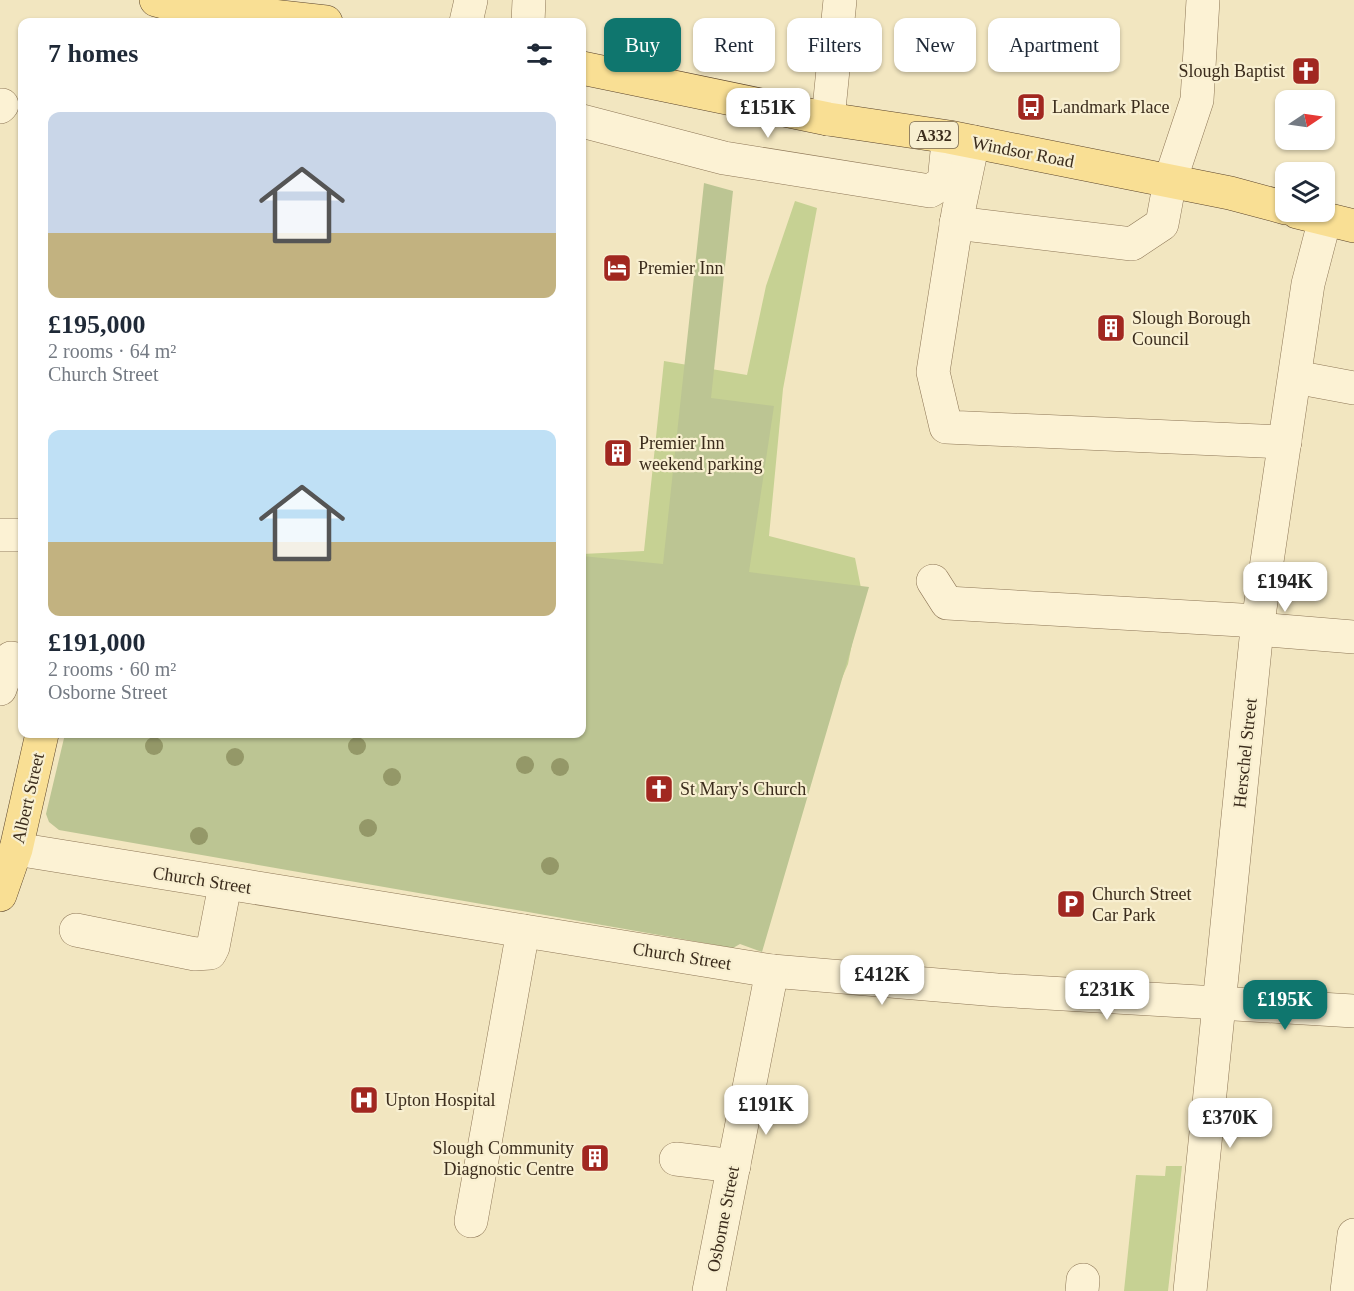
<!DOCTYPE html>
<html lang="en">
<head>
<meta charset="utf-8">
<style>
  body { margin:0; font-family:"Times New Roman",serif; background:#f6f6f7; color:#1f2937; height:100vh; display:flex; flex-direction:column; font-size:22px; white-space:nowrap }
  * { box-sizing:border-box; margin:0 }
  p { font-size:20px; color:#747a83 }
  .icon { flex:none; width:33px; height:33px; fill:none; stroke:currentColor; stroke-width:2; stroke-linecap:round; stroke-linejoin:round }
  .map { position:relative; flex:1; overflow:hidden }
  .sheet { position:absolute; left:18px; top:18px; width:568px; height:720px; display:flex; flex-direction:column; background:#fff; border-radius:12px; box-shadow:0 2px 4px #0004 }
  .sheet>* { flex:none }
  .top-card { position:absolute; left:604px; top:18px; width:570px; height:54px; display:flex; gap:12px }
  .needle { width:39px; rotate:77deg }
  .tools { position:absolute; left:1275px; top:90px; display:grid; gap:12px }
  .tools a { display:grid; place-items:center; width:60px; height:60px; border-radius:12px; background:#fff; box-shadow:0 2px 4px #0004; font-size:30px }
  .price { position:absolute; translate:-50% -51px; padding:0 14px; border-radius:12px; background:#fff; color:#222; font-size:20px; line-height:39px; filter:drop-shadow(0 2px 3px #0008) }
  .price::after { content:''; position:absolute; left:50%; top:36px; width:18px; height:14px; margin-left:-9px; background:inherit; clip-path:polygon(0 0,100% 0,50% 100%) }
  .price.selected { background:#0f766e; color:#fff }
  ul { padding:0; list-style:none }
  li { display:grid; align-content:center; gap:12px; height:318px; padding:0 30px }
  li span { display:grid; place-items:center; height:186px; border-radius:12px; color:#555 }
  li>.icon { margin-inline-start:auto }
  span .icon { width:108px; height:108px; fill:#fffc; stroke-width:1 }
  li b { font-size:26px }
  h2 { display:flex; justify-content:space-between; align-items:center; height:72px; padding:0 30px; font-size:26px }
  .chip { padding:0 21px; border-radius:12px; background:#fff; box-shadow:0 2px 4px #0004; font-size:21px; line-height:54px }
  .chip.selected { background:#0f766e; color:#fff }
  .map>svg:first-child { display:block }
</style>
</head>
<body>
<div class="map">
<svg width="1354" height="1291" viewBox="0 0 1354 1291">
  <rect width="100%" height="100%" fill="#f2e6c0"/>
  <g fill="#c6d193">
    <polygon points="795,201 817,208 783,389 769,536 855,558 862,593 848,664 800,776 582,656 582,554 644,551 664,361 747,375 766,286"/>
    <polygon points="1166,1166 1182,1166 1168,1291 1124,1291 1136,1175 1165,1176"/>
  </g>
  <polygon fill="#bcc593" points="704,183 733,191 711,398 774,406 749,572 869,587 762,952 740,944 733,948 59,830 49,822 46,814 65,734 582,734 582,556 663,564"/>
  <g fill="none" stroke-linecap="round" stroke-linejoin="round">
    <g stroke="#8d7656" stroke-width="34">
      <g id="minor">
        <polyline points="466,22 471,0"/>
        <polyline points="528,22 529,0"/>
        <polyline points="0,107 2,105"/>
        <polyline points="828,119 840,0"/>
        <polyline points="582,121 724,158 930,191 944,182 948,142"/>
        <polyline points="973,142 958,213 933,372 946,427 1285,442"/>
        <polyline points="956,223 1132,244 1162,224 1170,181 1197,100 1203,0"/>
        <polyline points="1295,377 1354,388"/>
        <polyline points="0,535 22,535"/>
        <polyline points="933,581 947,603 1258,621"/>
        <polyline points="1257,629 1354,637"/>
        <polyline points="0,689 11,658 22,660"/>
        <polyline points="16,849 772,971 997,990 1354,1011"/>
        <polyline points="76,930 195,954 210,953 213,947 225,885"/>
        <polyline points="676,1159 734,1166"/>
        <polyline points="471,1221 523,931"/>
        <polyline points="709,1291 772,971"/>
        <polyline points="1082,1291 1083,1280"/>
        <polyline points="1190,1291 1257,629 1308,284 1325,219"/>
        <polyline points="1347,1291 1354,1235"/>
      </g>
    </g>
    <g stroke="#5a432b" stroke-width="34">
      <g id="major">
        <polyline points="156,0 175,5 326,22"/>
        <polyline points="582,68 828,119 949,137 1230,193 1286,208"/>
        <polyline points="1297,212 1354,226"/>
        <polyline points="0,895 16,849 42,734"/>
      </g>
    </g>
    <use href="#minor" stroke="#fcf2d4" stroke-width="33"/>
    <use href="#major" stroke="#f9df94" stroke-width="33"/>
  </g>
  <g fill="#949868">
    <circle cx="154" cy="746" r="9"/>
    <circle cx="357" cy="746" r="9"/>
    <circle cx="235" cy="757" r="9"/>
    <circle cx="525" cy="765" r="9"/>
    <circle cx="560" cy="767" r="9"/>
    <circle cx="392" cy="777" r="9"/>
    <circle cx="368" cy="828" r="9"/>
    <circle cx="199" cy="836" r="9"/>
    <circle cx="550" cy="866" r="9"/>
  </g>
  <defs>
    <g id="church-square" transform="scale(1.5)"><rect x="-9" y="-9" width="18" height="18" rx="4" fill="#a12720" stroke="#f8efd0"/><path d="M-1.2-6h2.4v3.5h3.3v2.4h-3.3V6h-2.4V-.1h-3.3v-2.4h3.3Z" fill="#fff"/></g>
    <g id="bus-square" transform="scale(1.5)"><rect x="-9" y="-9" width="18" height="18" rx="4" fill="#a12720" stroke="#f8efd0"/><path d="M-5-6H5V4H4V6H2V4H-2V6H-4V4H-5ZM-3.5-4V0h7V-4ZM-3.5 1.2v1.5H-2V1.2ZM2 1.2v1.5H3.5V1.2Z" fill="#fff"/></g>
    <g id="hotel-square" transform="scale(1.5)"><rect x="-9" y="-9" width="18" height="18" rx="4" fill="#a12720" stroke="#f8efd0"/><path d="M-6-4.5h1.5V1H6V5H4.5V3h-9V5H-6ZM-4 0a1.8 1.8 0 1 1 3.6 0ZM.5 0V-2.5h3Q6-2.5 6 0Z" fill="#fff"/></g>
    <g id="building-square" transform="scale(1.5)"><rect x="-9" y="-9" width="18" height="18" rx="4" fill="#a12720" stroke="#f8efd0"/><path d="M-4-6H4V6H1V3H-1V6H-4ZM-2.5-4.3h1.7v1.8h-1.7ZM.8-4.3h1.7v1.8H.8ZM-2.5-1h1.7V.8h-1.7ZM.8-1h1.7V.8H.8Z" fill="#fff"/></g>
    <g id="parking-square" transform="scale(1.5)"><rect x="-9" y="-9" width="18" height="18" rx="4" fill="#a12720" stroke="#f8efd0"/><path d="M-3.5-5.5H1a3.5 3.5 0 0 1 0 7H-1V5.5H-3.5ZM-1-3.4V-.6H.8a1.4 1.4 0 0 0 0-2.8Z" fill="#fff"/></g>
    <g id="hospital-square" transform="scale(1.5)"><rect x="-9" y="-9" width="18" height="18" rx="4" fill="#a12720" stroke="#f8efd0"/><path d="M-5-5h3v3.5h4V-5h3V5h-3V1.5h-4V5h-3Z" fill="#fff"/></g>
  </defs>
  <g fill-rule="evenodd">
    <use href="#church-square" x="1306" y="71"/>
    <use href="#bus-square" x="1031" y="107"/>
    <use href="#hotel-square" x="617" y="268"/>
    <use href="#building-square" x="1111" y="328"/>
    <use href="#building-square" x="618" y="453"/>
    <use href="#church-square" x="659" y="789"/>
    <use href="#parking-square" x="1071" y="904"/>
    <use href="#hospital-square" x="364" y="1100"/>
    <use href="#building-square" x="595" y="1158"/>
  </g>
  <g text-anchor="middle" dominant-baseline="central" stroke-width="4.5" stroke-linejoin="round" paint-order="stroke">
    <rect fill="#f8efd0" stroke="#746652" stroke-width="1.5" x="910" y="122" width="48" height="26" rx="4.5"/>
    <g font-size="16" font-weight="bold" fill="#3b2c1c">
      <text x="934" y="135">A332</text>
    </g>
    <g font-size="18" fill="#3b2c1c" stroke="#f8efd0" text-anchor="start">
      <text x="1285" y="71" text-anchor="end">Slough Baptist</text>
      <text x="1052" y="107">Landmark Place</text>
      <text x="638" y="268">Premier Inn</text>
      <text x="1132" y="318">Slough Borough<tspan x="1132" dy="21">Council</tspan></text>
      <text x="639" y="443">Premier Inn<tspan x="639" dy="21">weekend parking</tspan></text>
      <text x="680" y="789">St Mary's Church</text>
      <text x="1092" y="894">Church Street<tspan x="1092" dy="21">Car Park</tspan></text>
      <text x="385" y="1100">Upton Hospital</text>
      <text x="574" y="1148" text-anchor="end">Slough Community<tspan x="574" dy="21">Diagnostic Centre</tspan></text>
    </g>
    <g font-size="18" fill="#3b2c1c" stroke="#f8efd0">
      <text transform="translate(1023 152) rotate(11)">Windsor Road</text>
      <text transform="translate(1245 753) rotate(-84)">Herschel Street</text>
      <text transform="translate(28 798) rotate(-77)">Albert Street</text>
      <text transform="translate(202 880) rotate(9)">Church Street</text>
      <text transform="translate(682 956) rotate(9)">Church Street</text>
      <text transform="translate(723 1219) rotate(-79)">Osborne Street</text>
    </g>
  </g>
</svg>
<div class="tools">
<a><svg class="needle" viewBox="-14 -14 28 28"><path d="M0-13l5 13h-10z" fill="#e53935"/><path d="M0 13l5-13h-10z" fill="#747a83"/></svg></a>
<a><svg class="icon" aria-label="layers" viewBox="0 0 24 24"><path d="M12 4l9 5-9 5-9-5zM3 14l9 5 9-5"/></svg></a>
</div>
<b class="price" style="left:768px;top:139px">£151K</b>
<b class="price" style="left:1285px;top:613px">£194K</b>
<b class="price" style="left:882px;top:1006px">£412K</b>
<b class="price" style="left:1107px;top:1021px">£231K</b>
<b class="price selected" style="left:1285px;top:1031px">£195K</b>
<b class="price" style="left:766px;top:1136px">£191K</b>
<b class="price" style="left:1230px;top:1149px">£370K</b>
<div class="top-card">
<a class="chip selected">Buy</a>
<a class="chip">Rent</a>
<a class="chip">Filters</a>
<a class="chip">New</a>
<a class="chip">Apartment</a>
</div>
<section class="sheet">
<h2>7 homes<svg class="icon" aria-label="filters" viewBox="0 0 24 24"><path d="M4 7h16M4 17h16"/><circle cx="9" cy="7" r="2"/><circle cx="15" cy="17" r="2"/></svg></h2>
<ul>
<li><span style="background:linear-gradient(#c9d6e8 65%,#c2b280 0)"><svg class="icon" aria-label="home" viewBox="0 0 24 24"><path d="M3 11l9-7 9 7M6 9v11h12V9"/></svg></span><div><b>£195,000</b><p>2 rooms · 64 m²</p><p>Church Street</p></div></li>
<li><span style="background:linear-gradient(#bfe0f5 60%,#c2b280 0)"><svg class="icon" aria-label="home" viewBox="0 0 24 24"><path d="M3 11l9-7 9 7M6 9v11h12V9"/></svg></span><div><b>£191,000</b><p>2 rooms · 60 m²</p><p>Osborne Street</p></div></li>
</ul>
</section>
</div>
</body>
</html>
